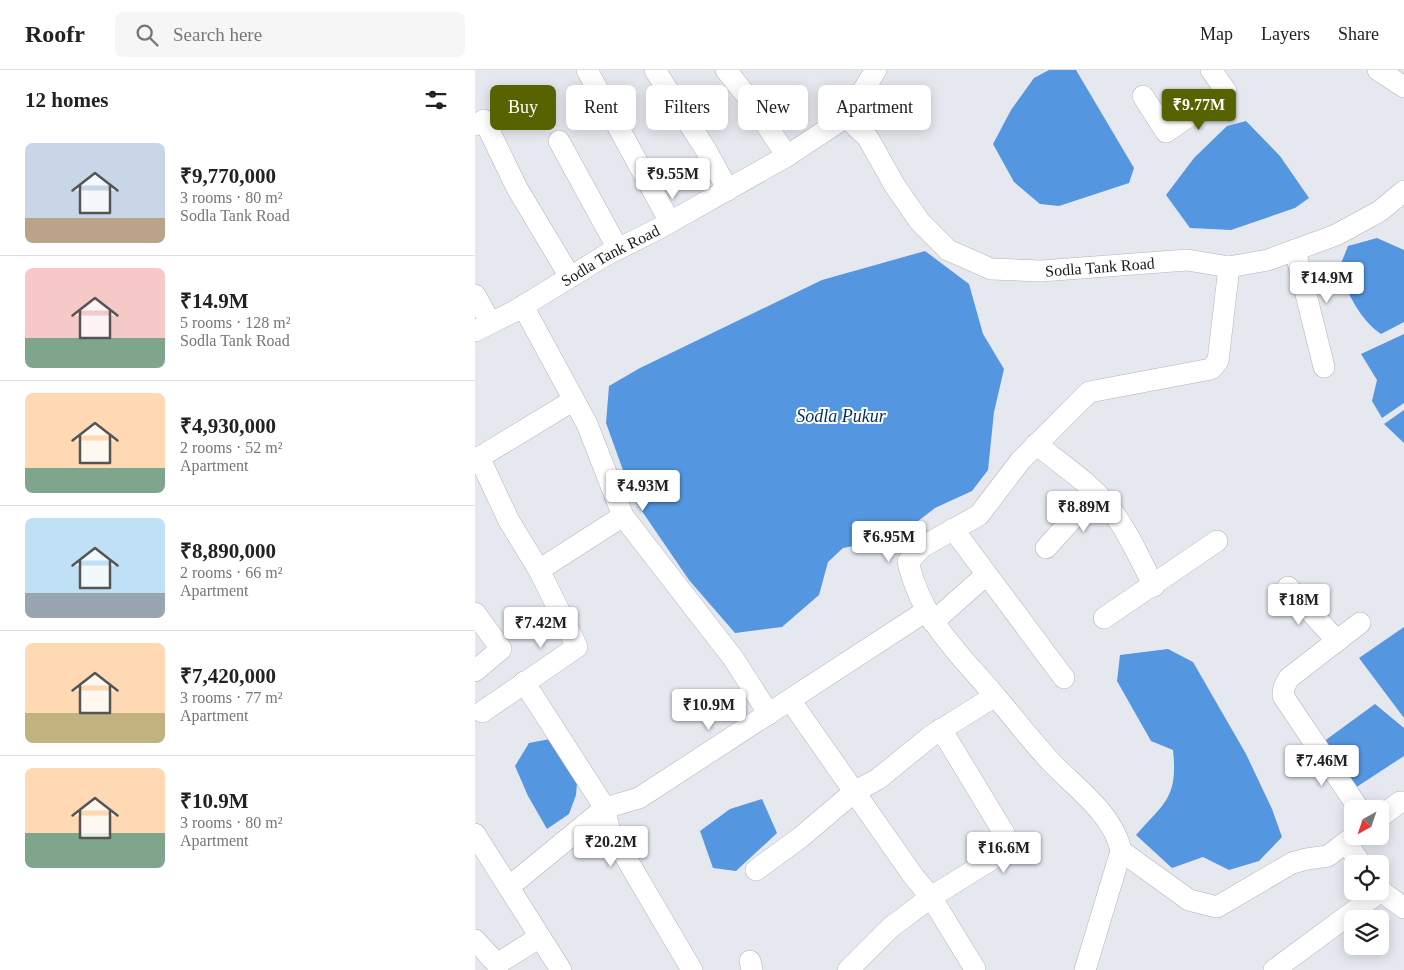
<!DOCTYPE html>
<html lang="en">
<head>
<meta charset="utf-8">
<style>
  body { margin:0; font-family:"Times New Roman",serif; background:#f6f6f6; color:#222; height:100vh; display:flex; flex-direction:column; font-size:19px; white-space:nowrap }
  * { box-sizing:border-box; margin:0 }
  p { font-size:16px; color:#767676 }
  .icon { flex:none; width:28px; height:28px; fill:none; stroke:currentColor; stroke-width:2; stroke-linecap:round; stroke-linejoin:round }
  .map { position:relative; flex:1; overflow:hidden }
  .drawer { display:flex; flex-direction:column; background:#fff; width:475px }
  .drawer>* { flex:none }
  .top-card { position:absolute; left:15px; top:15px; width:475px; height:45px; display:flex; gap:10px }
  .needle { width:32px; rotate:220deg }
  .buttons { position:absolute; left:869px; top:730px; display:grid; gap:10px }
  .buttons a { display:grid; place-items:center; width:45px; height:45px; border-radius:8px; background:#fff; box-shadow:0 2px 12px #0003; font-size:25px }
  .price { position:absolute; translate:-50% -42px; padding:0 11px; border-radius:5px; background:#fff; color:#222; font-size:16px; line-height:32px; filter:drop-shadow(0 1px 2px #0008) }
  .price::after { content:''; position:absolute; left:50%; top:30px; width:15px; height:11px; margin-left:-8px; background:inherit; clip-path:polygon(0 0,100% 0,50% 100%) }
  .price.current { background:#576201; color:#fff }
  ul { padding:0; list-style:none }
  li { display:flex; align-items:center; gap:15px; height:125px; padding:0 25px }
  li+li { border-top:1px solid #e0e0e0 }
  li span { display:grid; place-items:center; flex:none; width:140px; height:100px; border-radius:8px; color:#555 }
  li>.icon { margin-inline-start:auto }
  span .icon { width:60px; height:60px; fill:#fffc; stroke-width:1 }
  li b { font-size:21px }
  h2 { display:flex; justify-content:space-between; align-items:center; height:60px; padding:0 25px; font-size:21px }
  .chip { padding:0 18px; border-radius:8px; background:#fff; box-shadow:0 2px 12px #0003; font-size:18px; line-height:45px }
  .chip.current { background:#576201; color:#fff }
  header { display:flex; align-items:center; gap:30px; box-sizing:border-box; height:70px; padding:0 25px; background:#fff; border-bottom:1px solid #e0e0e0 }
  header strong { font-size:24px }
  nav { display:flex; gap:28px; margin-inline-start:auto; font-size:18px }
  .search { width:350px; height:45px; background:#f6f6f6; display:flex; align-items:center; gap:12px; box-sizing:border-box; padding:0 18px; border-radius:8px; color:#767676; font-size:19px }
  main { display:flex; flex:1; min-height:0 }
  .map>svg:first-child { display:block }
</style>
</head>
<body>
<header>
<strong>Roofr</strong>
<div class="search"><svg class="icon" aria-label="search" viewBox="0 0 24 24"><circle cx="10" cy="10" r="6"/><path d="M15 15l6 6"/></svg>Search here</div>
<nav><a>Map</a><a>Layers</a><a>Share</a></nav>
</header>
<main>
<section class="drawer">
<h2>12 homes<svg class="icon" aria-label="filters" viewBox="0 0 24 24"><path d="M4 7h16M4 17h16"/><circle cx="9" cy="7" r="2"/><circle cx="15" cy="17" r="2"/></svg></h2>
<ul>
<li><span style="background:linear-gradient(#c9d6e8 75%,#b9a48a 0)"><svg class="icon" aria-label="home" viewBox="0 0 24 24"><path d="M3 11l9-7 9 7M6 9v11h12V9"/></svg></span><div><b>₹9,770,000</b><p>3 rooms · 80 m²</p><p>Sodla Tank Road</p></div></li>
<li><span style="background:linear-gradient(#f6c9c9 70%,#7fa58c 0)"><svg class="icon" aria-label="home" viewBox="0 0 24 24"><path d="M3 11l9-7 9 7M6 9v11h12V9"/></svg></span><div><b>₹14.9M</b><p>5 rooms · 128 m²</p><p>Sodla Tank Road</p></div></li>
<li><span style="background:linear-gradient(#ffd9b3 75%,#7fa58c 0)"><svg class="icon" aria-label="home" viewBox="0 0 24 24"><path d="M3 11l9-7 9 7M6 9v11h12V9"/></svg></span><div><b>₹4,930,000</b><p>2 rooms · 52 m²</p><p>Apartment</p></div></li>
<li><span style="background:linear-gradient(#bfe0f5 75%,#9aa5b1 0)"><svg class="icon" aria-label="home" viewBox="0 0 24 24"><path d="M3 11l9-7 9 7M6 9v11h12V9"/></svg></span><div><b>₹8,890,000</b><p>2 rooms · 66 m²</p><p>Apartment</p></div></li>
<li><span style="background:linear-gradient(#ffd9b3 70%,#c2b280 0)"><svg class="icon" aria-label="home" viewBox="0 0 24 24"><path d="M3 11l9-7 9 7M6 9v11h12V9"/></svg></span><div><b>₹7,420,000</b><p>3 rooms · 77 m²</p><p>Apartment</p></div></li>
<li><span style="background:linear-gradient(#ffd9b3 65%,#7fa58c 0)"><svg class="icon" aria-label="home" viewBox="0 0 24 24"><path d="M3 11l9-7 9 7M6 9v11h12V9"/></svg></span><div><b>₹10.9M</b><p>3 rooms · 80 m²</p><p>Apartment</p></div></li>
</ul>
</section>
<div class="map">
<svg width="929" height="900" viewBox="0 0 929 900">
  <rect width="100%" height="100%" fill="#e6e8f0"/>
  <g fill="#5496df">
    <polygon points="574,0 601,0 659,98 654,113 584,136 565,134 539,112 518,74 536,40 559,8"/>
    <polygon points="771,51 805,86 834,128 820,138 756,160 715,158 691,125 719,88 752,56"/>
    <path d="M 902,168 L 929,180 L 929,252 L 906,264 C 884,249 874,224 863,201 L 873,176 Z"/>
    <polygon points="450,181 494,214 508,264 529,299 519,342 513,400 497,421 460,438 421,468 368,478 353,492 344,525 307,557 260,563 214,510 158,428 131,353 134,316 165,298 347,210"/>
    <polygon points="929,264 929,333 907,348 897,331 902,310 886,284"/>
    <polygon points="929,340 929,373 909,354"/>
    <polygon points="929,557 929,648 884,588"/>
    <path d="M 693,579 L 718,592 L 771,684 L 797,739 L 807,767 L 784,791 L 754,800 L 728,787 L 697,798 L 661,765 C 690,732 703,728 698,680 L 676,671 L 642,611 L 645,585 Z"/>
    <polygon points="900,634 929,658 929,686 880,718 848,672"/>
    <polygon points="75,669 102,713 101,725 94,744 72,759 53,726 40,696 54,673"/>
    <polygon points="287,729 302,763 261,801 238,798 225,761 255,739"/>
  </g>
  <g fill="none" stroke-linecap="round" stroke-linejoin="round">
    <g stroke="#b2b3bb" stroke-width="22">
      <g id="minor">
        <polyline points="112,0 195,152"/>
        <polyline points="180,0 231,80 253,120"/>
        <polyline points="251,0 274,29 312,86"/>
        <polyline points="903,0 929,17"/>
        <polyline points="668,26 691,62 751,21 736,0"/>
        <path id="s1" d="M 371,47 L 393,68 L 420,116 L 445,152 L 473,180 L 516,199 L 566,201 L 712,190 L 754,197 L 793,190 L 861,165 L 905,141 L 929,121"/>
        <polyline points="0,55 9,50 42,118 95,207"/>
        <polyline points="84,71 143,179"/>
        <polyline points="820,180 849,297"/>
        <polyline points="0,225 15,252"/>
        <polyline points="48,236 112,354 148,446 258,588 294,644"/>
        <path id="s2" d="M 0,261 L 40,241 L 131,185 L 183,159 L 312,86 L 371,47 L 401,0"/>
        <path d="M 561,374 C 586,394 615,413 635,438 C 653,461 665,490 679,516"/>
        <polyline points="4,387 34,451 64,500 148,446"/>
        <polyline points="0,390 99,330"/>
        <polyline points="478,459 589,608"/>
        <polyline points="571,478 621,423"/>
        <polyline points="813,517 862,571"/>
        <polyline points="0,543 26,579 0,601"/>
        <polyline points="629,548 742,471"/>
        <polyline points="458,552 511,505"/>
        <polyline points="49,612 130,738 164,728 451,541"/>
        <polyline points="315,630 439,807 456,827 500,899"/>
        <polyline points="7,642 102,577 64,500"/>
        <polyline points="884,739 808,626 809,617 814,608 885,553"/>
        <polyline points="905,747 925,732 929,732"/>
        <polyline points="0,764 86,900"/>
        <polyline points="871,772 886,794"/>
        <polyline points="646,781 714,830 742,837 817,793 832,789 853,786 879,766"/>
        <polyline points="281,800 326,767 379,722 403,709 456,666 520,626"/>
        <polyline points="34,817 130,738 134,759 217,900"/>
        <polyline points="906,821 929,838"/>
        <polyline points="0,870 22,894 65,867"/>
        <polyline points="275,891 277,900"/>
        <polyline points="373,900 415,858 456,827 527,783 532,774 529,763 466,659"/>
        <path d="M 610,900 L 646,781 C 639,745 602,719 577,693 C 557,672 540,649 521,627 C 483,582 447,551 433,492 L 447,477 L 504,445 L 546,390 L 614,322 L 736,299 L 743,291 L 754,197"/>
        <polyline points="799,900 906,821 905,820"/>
      </g>
    </g>
    <use href="#minor" stroke="#fff" stroke-width="21"/>
  </g>
  <g text-anchor="middle" dominant-baseline="central" stroke-width="4" stroke-linejoin="round" paint-order="stroke">
    <g font-size="16" fill="#18181b" stroke="#fff">
      <text stroke="none"><textPath href="#s2" startOffset="155">Sodla Tank Road</textPath></text>
      <text stroke="none"><textPath href="#s1" startOffset="325">Sodla Tank Road</textPath></text>
    </g>
    <g font-size="18" font-style="italic" fill="#00315f" stroke="#fff">
      <text x="366" y="346">Sodla Pukur</text>
    </g>
  </g>
</svg>
<div class="buttons">
<a><svg class="needle" viewBox="-14 -14 28 28"><path d="M0-13l5 13h-10z" fill="#e53935"/><path d="M0 13l5-13h-10z" fill="#767676"/></svg></a>
<a><svg class="icon" aria-label="locate" viewBox="0 0 24 24"><circle cx="12" cy="12" r="6"/><path d="M12 2v4M12 18v4M2 12h4M18 12h4"/></svg></a>
<a><svg class="icon" aria-label="layers" viewBox="0 0 24 24"><path d="M12 4l9 5-9 5-9-5zM3 14l9 5 9-5"/></svg></a>
</div>
<b class="price current" style="left:724px;top:61px">₹9.77M</b>
<b class="price" style="left:198px;top:130px">₹9.55M</b>
<b class="price" style="left:852px;top:234px">₹14.9M</b>
<b class="price" style="left:168px;top:442px">₹4.93M</b>
<b class="price" style="left:609px;top:463px">₹8.89M</b>
<b class="price" style="left:414px;top:493px">₹6.95M</b>
<b class="price" style="left:824px;top:556px">₹18M</b>
<b class="price" style="left:66px;top:579px">₹7.42M</b>
<b class="price" style="left:234px;top:661px">₹10.9M</b>
<b class="price" style="left:847px;top:717px">₹7.46M</b>
<b class="price" style="left:136px;top:798px">₹20.2M</b>
<b class="price" style="left:529px;top:804px">₹16.6M</b>
<div class="top-card">
<a class="chip current">Buy</a>
<a class="chip">Rent</a>
<a class="chip">Filters</a>
<a class="chip">New</a>
<a class="chip">Apartment</a>
</div>
</div>
</main>
</body>
</html>
